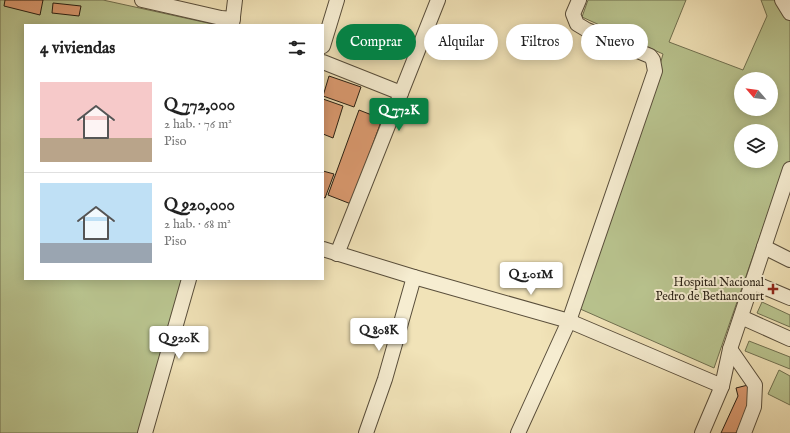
<!DOCTYPE html>
<html lang="es">
<head>
<meta charset="utf-8">
<style>
  body { margin:0; font-family:"IM FELL English",serif; background:#f2f2f2; color:#222; height:100vh; display:flex; flex-direction:column; font-size:15px; white-space:nowrap }
  * { box-sizing:border-box; margin:0 }
  p { font-size:13px; color:#767676 }
  .icon { flex:none; width:22px; height:22px; fill:none; stroke:currentColor; stroke-width:2; stroke-linecap:round; stroke-linejoin:round }
  .map { position:relative; flex:1; overflow:hidden }
  .panel { position:absolute; left:24px; top:24px; width:300px; height:256px; display:flex; flex-direction:column; background:#fff; border-radius:0px; box-shadow:0 2px 10px #0003 }
  .panel>* { flex:none }
  .top-card { position:absolute; left:336px; top:24px; width:380px; height:36px; display:flex; gap:8px }
  .needle { width:26px; rotate:298deg }
  .buttons { position:absolute; left:734px; top:72px; display:grid; gap:8px }
  .buttons a { display:grid; place-items:center; width:44px; height:44px; border-radius:50%; background:#fff; box-shadow:0 2px 10px #0003; font-size:20px }
  .price { position:absolute; translate:-50% -34px; padding:0 9px; border-radius:4px; background:#fff; color:#222; font-size:13px; line-height:26px; filter:drop-shadow(0 1px 2px #0008) }
  .price::after { content:''; position:absolute; left:50%; top:24px; width:12px; height:9px; margin-left:-6px; background:inherit; clip-path:polygon(0 0,100% 0,50% 100%) }
  .price.active { background:#0b8043; color:#fff }
  ul { padding:0; list-style:none }
  li { display:flex; align-items:center; gap:12px; height:100px; padding:0 16px }
  li+li { border-top:1px solid #e0e0e0 }
  li span { display:grid; place-items:center; flex:none; width:112px; height:80px; border-radius:0px; color:#555 }
  li>.icon { margin-inline-start:auto }
  span .icon { width:48px; height:48px; fill:#fffc; stroke-width:1 }
  li b { font-size:17px }
  h2 { display:flex; justify-content:space-between; align-items:center; height:48px; padding:0 16px; font-size:17px }
  .tag { padding:0 14px; border-radius:18px; background:#fff; box-shadow:0 2px 10px #0003; font-size:14px; line-height:36px }
  .tag.active { background:#0b8043; color:#fff }
  .map>svg:first-child { display:block }
</style>
</head>
<body>
<div class="map">
<svg width="790" height="433" viewBox="0 0 790 433">
  <rect width="100%" height="100%" fill="#f1e3b8"/>
  <filter id="stains"><feTurbulence type="fractalNoise" baseFrequency=".005" numOctaves="4"/><feColorMatrix values="0 0 0 0 .2 0 0 0 0 .09 0 0 0 0 .02 0 0 0 .5 -.17"/></filter>
  <radialGradient id="worn" r=".72"><stop offset=".6" stop-color="#630" stop-opacity="0"/><stop offset="1" stop-color="#630" stop-opacity=".3"/></radialGradient>
  <g fill="#b9c48f" stroke="#707050" fill-rule="evenodd">
    <polygon points="0,0 103,0 217,25 25,25 25,279 185,279 143,433 0,433"/>
    <path d="M 588,0 L 686,0 L 669,42 L 743,70 L 767,16 L 761,0 L 779,0 L 790,21 L 790,161 L 767,216 L 714,368 L 578,308 L 638,143 L 663,54 L 582,17 ZM 741,79 L 771,79 L 771,109 L 741,109 ZM 741,131 L 771,131 L 771,161 L 741,161 Z"/>
    <polygon points="762,302 790,315 790,327 757,313"/>
    <polygon points="749,341 790,357 790,369 745,351"/>
    <polygon points="779,370 790,376 790,405 768,394"/>
  </g>
  <g fill="#de9c72" stroke="#261d11">
    <polygon points="5,0 43,0 40,15 4,6"/>
    <polygon points="53,3 81,6 79,16 52,13"/>
    <polygon points="329,76 361,87 354,107 323,96"/>
    <polygon points="323,99 343,106 333,138 323,134"/>
    <polygon points="359,110 382,119 351,204 328,195"/>
    <polygon points="323,171 334,174 325,198 323,197"/>
    <polygon points="748,385 749,405 736,433 721,433 738,396 736,388"/>
  </g>
  <g fill="none" stroke-linecap="round" stroke-linejoin="round">
    <g stroke="#594e3b" stroke-width="16">
      <g id="minor">
        <polyline points="142,0 221,18 233,19"/>
        <polyline points="782,0 790,13"/>
        <polyline points="232,25 235,0"/>
        <polyline points="323,46 337,0"/>
        <polyline points="323,62 401,93"/>
        <polyline points="764,247 790,260"/>
        <polyline points="323,249 414,277 569,321 722,386"/>
        <polyline points="337,254 438,0"/>
        <polyline points="752,282 790,298"/>
        <polyline points="741,317 790,339"/>
        <polyline points="730,349 755,385 754,407 744,433"/>
        <polyline points="145,433 189,279"/>
        <polyline points="366,433 385,379 414,277"/>
        <polyline points="518,433 569,321 655,71 653,60 650,56 587,30 577,24 573,14 579,0"/>
        <polyline points="702,433 722,386 730,349 790,169"/>
      </g>
    </g>
    <use href="#minor" stroke="#f6edd1" stroke-width="14"/>
  </g>
  <path fill="#8f2418" stroke="#f6edd1" stroke-width="1.5" d="M771 283h4v4h4v4h-4v4h-4v-4h-4v-4h4z"/>
  <g text-anchor="middle" dominant-baseline="central" stroke-width="4" stroke-linejoin="round" paint-order="stroke">
    <g font-size="12" fill="#261d11" stroke="#f6edd1" text-anchor="end">
      <text x="764" y="282">Hospital Nacional<tspan x="764" dy="14">Pedro de Bethancourt</tspan></text>
    </g>
  </g>
  <rect width="100%" height="100%" filter="url(#stains)"/>
  <rect width="100%" height="100%" fill="url(#worn)"/>
</svg>
<div class="buttons">
<a><svg class="needle" viewBox="-14 -14 28 28"><path d="M0-13l5 13h-10z" fill="#e53935"/><path d="M0 13l5-13h-10z" fill="#767676"/></svg></a>
<a><svg class="icon" aria-label="layers" viewBox="0 0 24 24"><path d="M12 4l9 5-9 5-9-5zM3 14l9 5 9-5"/></svg></a>
</div>
<b class="price active" style="left:399px;top:132px">Q 772K</b>
<b class="price" style="left:531px;top:296px">Q 1.01M</b>
<b class="price" style="left:379px;top:352px">Q 808K</b>
<b class="price" style="left:179px;top:360px">Q 920K</b>
<div class="top-card">
<a class="tag active">Comprar</a>
<a class="tag">Alquilar</a>
<a class="tag">Filtros</a>
<a class="tag">Nuevo</a>
</div>
<section class="panel">
<h2>4 viviendas<svg class="icon" aria-label="filters" viewBox="0 0 24 24"><path d="M4 7h16M4 17h16"/><circle cx="9" cy="7" r="2"/><circle cx="15" cy="17" r="2"/></svg></h2>
<ul>
<li><span style="background:linear-gradient(#f6c9c9 70%,#b9a48a 0)"><svg class="icon" aria-label="home" viewBox="0 0 24 24"><path d="M3 11l9-7 9 7M6 9v11h12V9"/></svg></span><div><b>Q 772,000</b><p>2 hab. · 76 m²</p><p>Piso</p></div></li>
<li><span style="background:linear-gradient(#bfe0f5 75%,#9aa5b1 0)"><svg class="icon" aria-label="home" viewBox="0 0 24 24"><path d="M3 11l9-7 9 7M6 9v11h12V9"/></svg></span><div><b>Q 920,000</b><p>2 hab. · 68 m²</p><p>Piso</p></div></li>
</ul>
</section>
</div>
</body>
</html>
